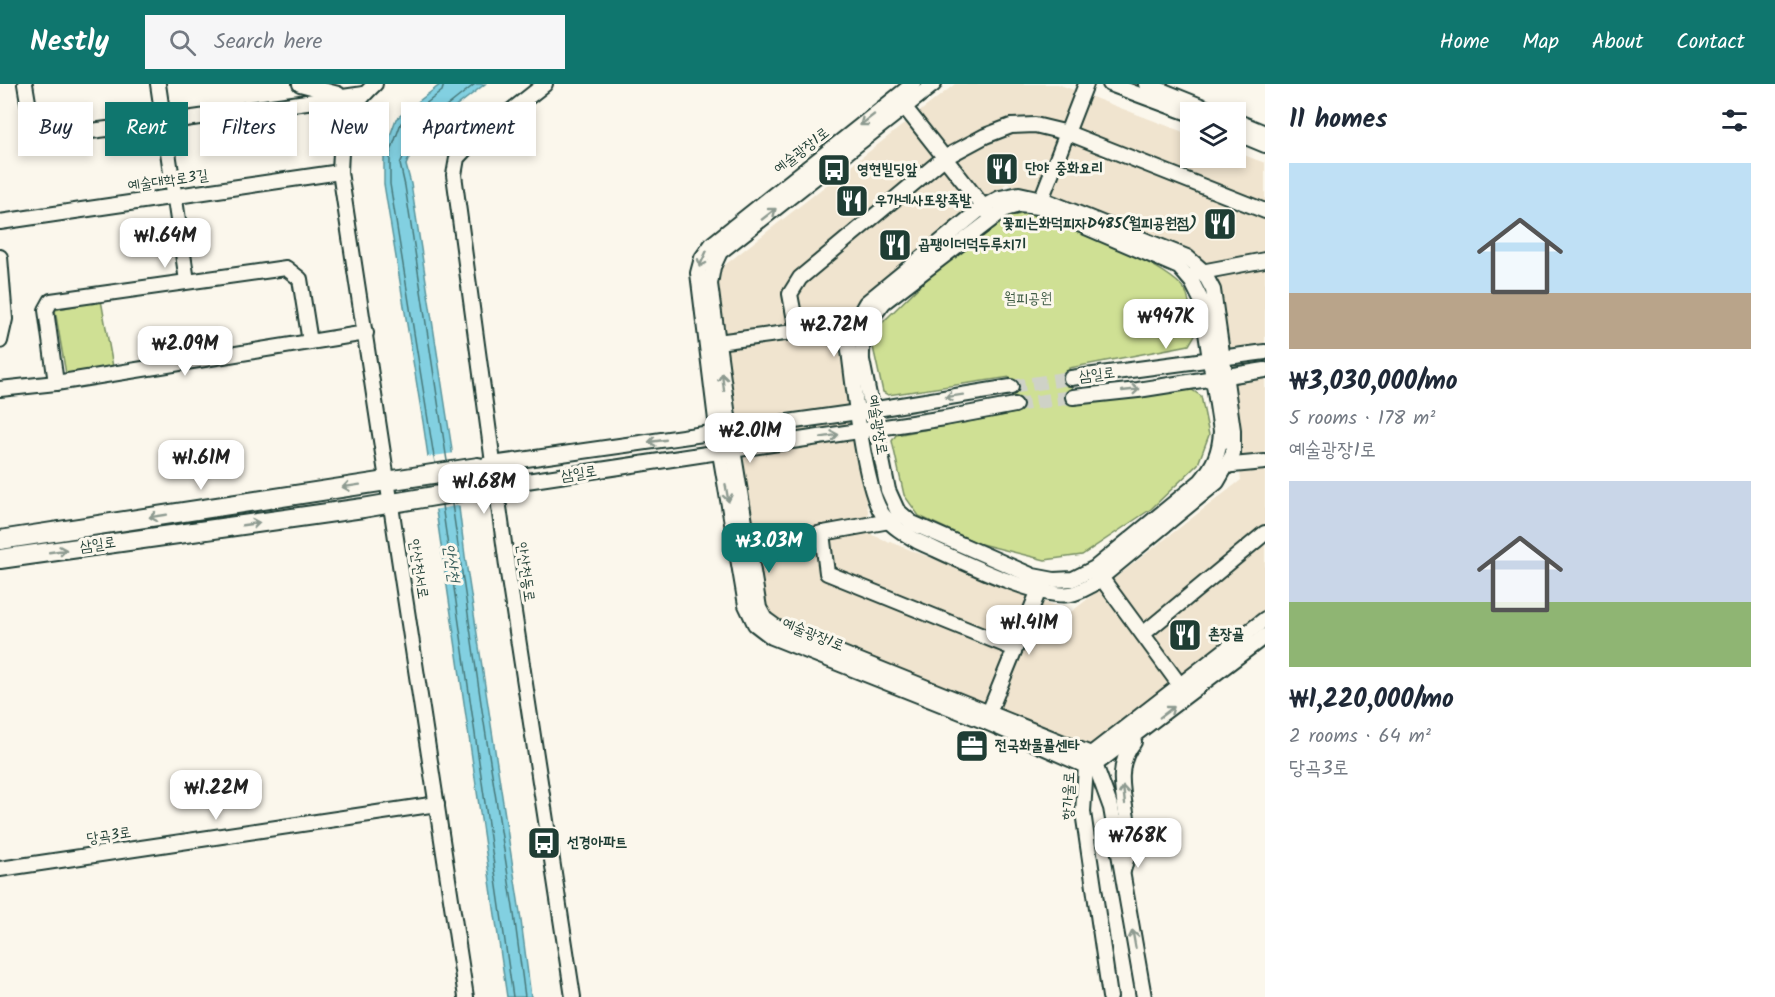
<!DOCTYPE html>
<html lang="en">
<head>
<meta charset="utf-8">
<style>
  body { margin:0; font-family:Kalam,"Poor Story",sans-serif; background:#f6f6f7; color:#1f2937; height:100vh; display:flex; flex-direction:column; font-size:22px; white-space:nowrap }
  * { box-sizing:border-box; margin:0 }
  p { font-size:20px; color:#747a83 }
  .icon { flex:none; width:33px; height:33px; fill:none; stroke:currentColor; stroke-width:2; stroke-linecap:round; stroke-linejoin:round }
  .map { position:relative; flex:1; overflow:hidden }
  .drawer { display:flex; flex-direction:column; background:#fff; width:510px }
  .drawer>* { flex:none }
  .guide { position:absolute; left:18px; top:18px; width:570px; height:54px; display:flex; gap:12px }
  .fabs { position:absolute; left:1180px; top:18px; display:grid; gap:12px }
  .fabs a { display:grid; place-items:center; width:66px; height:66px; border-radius:0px; background:#fff; box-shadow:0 3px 9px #0003; font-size:30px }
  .price { position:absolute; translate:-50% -51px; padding:0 14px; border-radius:12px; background:#fff; color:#222; font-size:20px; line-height:39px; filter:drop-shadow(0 2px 3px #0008) }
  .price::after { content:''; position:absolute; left:50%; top:36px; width:18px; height:14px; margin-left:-9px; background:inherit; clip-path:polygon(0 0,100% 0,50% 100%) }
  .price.current { background:#0f766e; color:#fff }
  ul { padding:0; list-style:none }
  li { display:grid; align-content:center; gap:12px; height:318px; padding:0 24px }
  li span { display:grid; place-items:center; height:186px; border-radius:0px; color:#555 }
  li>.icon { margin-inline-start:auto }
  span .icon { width:108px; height:108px; fill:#fffc; stroke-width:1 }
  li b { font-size:26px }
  h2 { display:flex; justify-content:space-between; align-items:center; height:72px; padding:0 24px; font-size:26px }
  .pill { padding:0 21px; border-radius:0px; background:#fff; box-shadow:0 3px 9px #0003; font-size:21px; line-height:54px }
  .pill.current { background:#0f766e; color:#fff }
  header { display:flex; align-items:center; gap:36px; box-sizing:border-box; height:84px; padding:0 30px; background:#0f766e; color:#fff }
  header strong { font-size:28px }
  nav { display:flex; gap:33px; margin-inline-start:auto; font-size:21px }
  .search { width:420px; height:54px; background:#f6f6f7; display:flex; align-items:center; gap:15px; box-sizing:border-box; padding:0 21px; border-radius:0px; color:#747a83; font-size:22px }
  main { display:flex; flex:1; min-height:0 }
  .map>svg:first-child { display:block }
</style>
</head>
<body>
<header>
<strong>Nestly</strong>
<div class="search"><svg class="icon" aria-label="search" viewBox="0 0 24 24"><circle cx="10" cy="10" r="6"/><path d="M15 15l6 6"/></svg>Search here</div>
<nav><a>Home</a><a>Map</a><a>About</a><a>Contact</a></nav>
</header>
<main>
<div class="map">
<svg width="1265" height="913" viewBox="0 0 1265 913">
  <rect width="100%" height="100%" fill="#fbf7ec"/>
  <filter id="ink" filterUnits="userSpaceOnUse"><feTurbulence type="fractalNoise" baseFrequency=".0167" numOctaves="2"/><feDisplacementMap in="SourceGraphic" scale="12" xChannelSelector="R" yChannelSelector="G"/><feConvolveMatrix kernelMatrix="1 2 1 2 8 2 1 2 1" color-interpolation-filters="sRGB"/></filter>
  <g filter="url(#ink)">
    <path fill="#f0e4cf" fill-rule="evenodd" d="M 955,0 L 1058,0 L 1191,51 L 1191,74 L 1236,74 L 1236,68 L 1265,79 L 1265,526 L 1090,661 L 767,534 L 716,188 ZM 1007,99 L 1211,180 L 1241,396 L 1071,528 L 872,451 L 836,235 Z"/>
    <g fill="#cfe094" stroke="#778e64" stroke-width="1.5">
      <path d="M 1027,129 C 1064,143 1163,176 1185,206 C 1190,214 1192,240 1195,251 L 1189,261 L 1069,284 L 1075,321 L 1189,304 L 1201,312 L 1209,351 L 1198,380 L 1151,425 L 1082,471 L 1045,476 L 977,459 L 919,432 L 904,411 L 892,357 L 896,351 L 1015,329 L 1010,293 L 888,311 L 883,308 L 873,263 L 881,240 L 936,186 L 1002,134 Z"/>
      <polygon points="101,216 113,283 68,291 66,290 55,226"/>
    </g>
    <polygon fill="#82d0e1" stroke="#5a959c" stroke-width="1.5" points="441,0 485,0 418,52 406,81 411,100 451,359 465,472 520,829 531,913 507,913 423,338 384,100 384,69 396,35"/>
    <polygon fill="#fbf7ec" points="455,369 462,421 433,426 426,373"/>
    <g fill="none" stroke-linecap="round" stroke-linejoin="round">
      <g stroke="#477879" stroke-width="1.5">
        <polyline points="447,377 405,102 400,80 413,49 475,0"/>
        <polyline points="435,379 390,100 390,70 401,39 442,7 444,0"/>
        <polyline points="452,420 482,626 514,830 525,913"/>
        <polyline points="442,421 513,913"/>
      </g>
      <g stroke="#cfd2c7" stroke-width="14" stroke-dasharray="14 7" stroke-linecap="butt">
        <polyline points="1011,303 1071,294"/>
        <polyline points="1015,321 1073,313"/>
      </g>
      <g stroke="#1f3d34" stroke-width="18">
        <g id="minor">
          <polyline points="25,0 34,54 164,38 364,10"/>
          <polyline points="158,0 187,197"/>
          <polyline points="300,0 338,10"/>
          <path d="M 375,0 C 342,31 342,45 340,88 L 466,913"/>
          <polyline points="545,0 474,56 457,74 454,91 508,489 573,913"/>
          <polyline points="913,0 712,160 702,174 698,189 720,369 746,521 755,540 772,553 986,638 1086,682 1096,680 1265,552"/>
          <polyline points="934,0 720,168 713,183 710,200 730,347 759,524 765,535 776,543 1091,670 1265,535"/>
          <polyline points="1110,0 1191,30"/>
          <polyline points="1146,0 1216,28"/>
          <polyline points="899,16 989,130"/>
          <polyline points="1236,37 1265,49"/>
          <polyline points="1236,49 1265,61"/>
          <path d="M 1019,110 L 1042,115 L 1187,173 L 1203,187 L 1213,206 L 1233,346 L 1233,370 L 1217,398 L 1092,501 C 1086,504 1078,509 1071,510 C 1037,516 951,472 917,457 C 905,450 893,443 884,432 C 864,410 853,294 848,259 L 850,247 L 866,219 L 983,123 L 1000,114 Z"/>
          <path d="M 1019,121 L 1039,123 L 1179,183 L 1192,198 L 1201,216 L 1221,347 C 1220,368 1214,381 1201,397 L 1095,484 L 1073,495 L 1054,496 L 1033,492 L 912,439 L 897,426 L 888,406 L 862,276 C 861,249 868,238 884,218 L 1005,125 Z"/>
          <polyline points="1039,121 1086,0"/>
          <polyline points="0,138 340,88"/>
          <polyline points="0,173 5,235 0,257"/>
          <polyline points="1196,189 1265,176"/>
          <polyline points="797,247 790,210 800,194 944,74 985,52 1011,42 1035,41 1068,49 1265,127"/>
          <polyline points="710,259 861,239"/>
          <polyline points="1071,294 1265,268"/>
          <polyline points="56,299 46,226 51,217 286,184 300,195 310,258"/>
          <polyline points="0,305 56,299 366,249"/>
          <polyline points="1073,313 1138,306 1265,286"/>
          <polyline points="485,381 858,328 1011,303"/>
          <polyline points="1222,382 1265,378"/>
          <polyline points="487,403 945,334 1015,321"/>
          <polyline points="822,449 827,489 1015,565"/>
          <polyline points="740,464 895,436"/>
          <polyline points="1097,488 1185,608"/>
          <polyline points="1143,550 1265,449"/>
          <polyline points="986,636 1041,501"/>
          <polyline points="1092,672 1111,724 1144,913"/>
          <polyline points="1089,675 1086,682 1083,728 1110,913"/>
          <polyline points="0,785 437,720"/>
          <path d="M 1123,787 C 1126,776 1130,765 1130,754 C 1127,721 1111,686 1134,658"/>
        </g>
      </g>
      <g stroke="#1f3d34" stroke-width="22">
        <g id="major">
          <polyline points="0,456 478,383"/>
          <polyline points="0,475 363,424 482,404"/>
        </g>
      </g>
      <use href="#minor" stroke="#fbf7ec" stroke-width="14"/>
      <use href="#major" stroke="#fbf7ec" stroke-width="18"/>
    </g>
    <defs><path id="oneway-shaft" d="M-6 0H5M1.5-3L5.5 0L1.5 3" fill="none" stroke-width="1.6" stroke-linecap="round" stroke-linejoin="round" transform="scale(1.5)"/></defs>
    <g stroke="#8d9a90">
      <use href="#oneway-shaft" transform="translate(867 36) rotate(142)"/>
      <use href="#oneway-shaft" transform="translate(769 130) rotate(-38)"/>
      <use href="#oneway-shaft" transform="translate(703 175) rotate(115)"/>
      <use href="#oneway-shaft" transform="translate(723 298) rotate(-97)"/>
      <use href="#oneway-shaft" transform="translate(1131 306) rotate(-6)"/>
      <use href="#oneway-shaft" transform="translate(954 312) rotate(171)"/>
      <use href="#oneway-shaft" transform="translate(830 352) rotate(-9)"/>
      <use href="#oneway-shaft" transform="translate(657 357) rotate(172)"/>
      <use href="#oneway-shaft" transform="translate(351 402) rotate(171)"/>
      <use href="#oneway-shaft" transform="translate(727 409) rotate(80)"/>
      <use href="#oneway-shaft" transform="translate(158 432) rotate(171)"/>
      <use href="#oneway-shaft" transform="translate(251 440) rotate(-8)"/>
      <use href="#oneway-shaft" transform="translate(58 467) rotate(-8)"/>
      <use href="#oneway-shaft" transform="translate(1167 628) rotate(-37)"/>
      <use href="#oneway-shaft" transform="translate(1124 711) rotate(-96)"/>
      <use href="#oneway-shaft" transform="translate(1134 855) rotate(-100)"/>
    </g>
  </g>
  <defs>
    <g id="restaurant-square" transform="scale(1.725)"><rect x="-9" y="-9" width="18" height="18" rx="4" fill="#1f3d34" stroke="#fbf7ec"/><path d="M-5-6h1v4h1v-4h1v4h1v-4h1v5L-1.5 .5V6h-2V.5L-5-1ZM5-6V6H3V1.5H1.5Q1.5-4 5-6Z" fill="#fff"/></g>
    <g id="bus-square" transform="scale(1.725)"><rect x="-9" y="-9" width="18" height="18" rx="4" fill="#1f3d34" stroke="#fbf7ec"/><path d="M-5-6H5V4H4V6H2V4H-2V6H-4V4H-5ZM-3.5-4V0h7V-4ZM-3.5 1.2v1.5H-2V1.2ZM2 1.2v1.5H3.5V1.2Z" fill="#fff"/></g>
    <g id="office-square" transform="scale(1.725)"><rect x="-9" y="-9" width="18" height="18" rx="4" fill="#1f3d34" stroke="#fbf7ec"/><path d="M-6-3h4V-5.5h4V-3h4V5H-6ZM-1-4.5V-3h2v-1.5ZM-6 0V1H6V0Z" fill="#fff"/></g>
  </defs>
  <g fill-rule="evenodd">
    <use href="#restaurant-square" x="1002" y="85"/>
    <use href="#bus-square" x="834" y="86"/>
    <use href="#restaurant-square" x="852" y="117"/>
    <use href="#restaurant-square" x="1220" y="140"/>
    <use href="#restaurant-square" x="895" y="161"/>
    <use href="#restaurant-square" x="1185" y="551"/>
    <use href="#office-square" x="972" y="662"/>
    <use href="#bus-square" x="544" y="759"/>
  </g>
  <g text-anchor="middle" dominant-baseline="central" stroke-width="6" stroke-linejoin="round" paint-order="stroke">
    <g font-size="15" fill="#1f3d34" stroke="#fbf7ec">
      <text transform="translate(802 67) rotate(-38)">예술광장1로</text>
      <text transform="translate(168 97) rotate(-8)">예술대학로3길</text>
      <text transform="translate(1097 291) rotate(-7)">삼일로</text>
      <text transform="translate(877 341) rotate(81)">예술광장로</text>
      <text transform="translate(579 390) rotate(-9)">삼일로</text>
      <text transform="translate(98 461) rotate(-8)">삼일로</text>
      <text transform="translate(418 485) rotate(81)">안산천서로</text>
      <text transform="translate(525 488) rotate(82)">안산천동로</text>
      <text transform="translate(813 551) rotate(22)">예술광장1로</text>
      <text transform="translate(1069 712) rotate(-88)">항가울로</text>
      <text transform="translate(109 752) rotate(-9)">당곡3로</text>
    </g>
    <g font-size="15" font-weight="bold" fill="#1f3d34" stroke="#fbf7ec" text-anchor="start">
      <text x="1025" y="85">단야 중화요리</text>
      <text x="857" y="86">영현빌딩앞</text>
      <text x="875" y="117">우가네사또왕족발</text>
      <text x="1197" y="140" text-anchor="end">꽃피는화덕피자D485(월피공원점)</text>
      <text x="918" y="161">곱팽이더덕두루치기</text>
      <text x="1208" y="551">촌장골</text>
      <text x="995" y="662">전국화물콜센타</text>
      <text x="567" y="759">선경아파트</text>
    </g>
    <g font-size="15" fill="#425e47" stroke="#fbf7ec">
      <text x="1028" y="215">월피공원</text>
    </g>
    <g font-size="16" font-style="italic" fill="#335a57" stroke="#fbf7ec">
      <text transform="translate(451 479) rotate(82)">안산천</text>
    </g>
  </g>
</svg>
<div class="fabs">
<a><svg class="icon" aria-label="layers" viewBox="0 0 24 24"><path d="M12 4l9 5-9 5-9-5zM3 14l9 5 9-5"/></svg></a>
</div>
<b class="price" style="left:165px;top:185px">₩1.64M</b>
<b class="price" style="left:1166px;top:266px">₩947K</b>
<b class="price" style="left:834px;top:274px">₩2.72M</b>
<b class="price" style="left:185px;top:293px">₩2.09M</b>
<b class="price" style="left:750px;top:380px">₩2.01M</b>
<b class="price" style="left:201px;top:407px">₩1.61M</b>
<b class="price" style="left:484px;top:431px">₩1.68M</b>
<b class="price current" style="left:769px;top:490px">₩3.03M</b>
<b class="price" style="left:1029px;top:572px">₩1.41M</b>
<b class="price" style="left:216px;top:737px">₩1.22M</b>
<b class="price" style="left:1138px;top:785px">₩768K</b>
<div class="guide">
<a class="pill">Buy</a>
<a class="pill current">Rent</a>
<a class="pill">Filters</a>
<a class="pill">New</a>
<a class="pill">Apartment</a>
</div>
</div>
<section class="drawer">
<h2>11 homes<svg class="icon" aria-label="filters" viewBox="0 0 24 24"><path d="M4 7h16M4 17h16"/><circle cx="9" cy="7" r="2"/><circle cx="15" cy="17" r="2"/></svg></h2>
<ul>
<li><span style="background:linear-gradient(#bfe0f5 70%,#b9a48a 0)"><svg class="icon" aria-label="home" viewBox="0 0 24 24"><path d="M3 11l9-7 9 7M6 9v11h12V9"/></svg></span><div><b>₩3,030,000/mo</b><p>5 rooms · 178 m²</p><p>예술광장1로</p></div></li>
<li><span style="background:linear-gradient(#c9d6e8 65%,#8fb573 0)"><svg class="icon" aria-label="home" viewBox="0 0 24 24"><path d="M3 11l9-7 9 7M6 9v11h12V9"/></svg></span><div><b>₩1,220,000/mo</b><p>2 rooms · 64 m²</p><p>당곡3로</p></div></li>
</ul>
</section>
</main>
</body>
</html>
